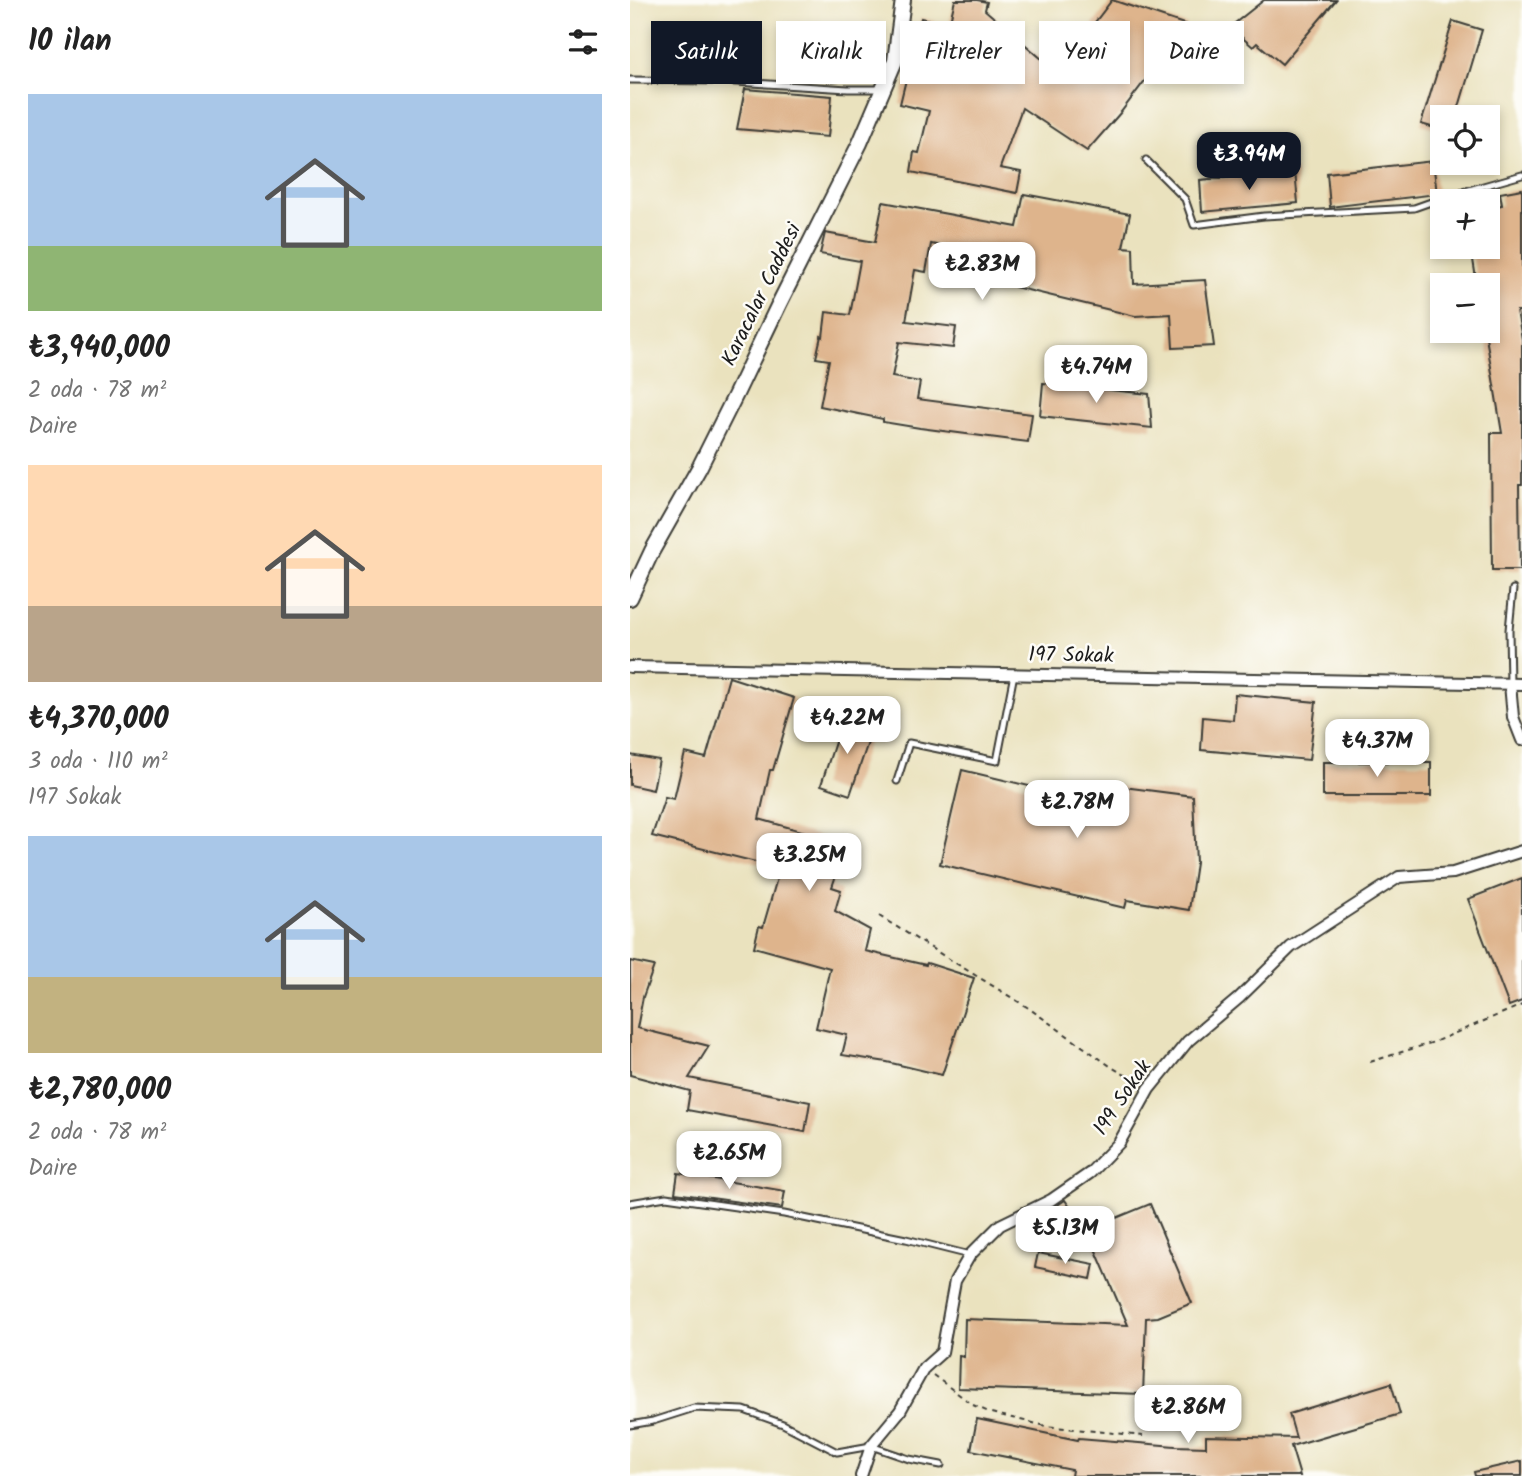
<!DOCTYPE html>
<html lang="tr">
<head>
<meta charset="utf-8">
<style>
  body { margin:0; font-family:Kalam,sans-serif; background:#f2f2f2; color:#222; height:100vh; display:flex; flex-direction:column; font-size:26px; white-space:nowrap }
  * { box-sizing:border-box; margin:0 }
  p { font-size:23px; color:#767676 }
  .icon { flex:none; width:38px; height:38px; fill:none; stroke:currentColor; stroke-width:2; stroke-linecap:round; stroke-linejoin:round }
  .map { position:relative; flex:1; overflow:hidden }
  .details { display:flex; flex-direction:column; background:#fff; width:630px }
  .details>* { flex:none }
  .top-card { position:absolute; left:21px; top:21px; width:665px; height:63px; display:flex; gap:14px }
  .buttons { position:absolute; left:800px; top:105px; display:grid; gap:14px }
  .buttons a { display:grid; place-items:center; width:70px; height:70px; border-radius:0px; background:#fff; box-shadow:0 4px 10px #0003; font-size:35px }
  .price { position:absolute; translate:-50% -60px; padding:0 16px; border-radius:14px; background:#fff; color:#222; font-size:23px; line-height:46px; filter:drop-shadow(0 2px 4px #0008) }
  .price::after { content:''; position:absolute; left:50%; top:42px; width:21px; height:16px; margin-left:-10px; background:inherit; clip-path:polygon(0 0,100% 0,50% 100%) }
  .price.current { background:#111827; color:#fff }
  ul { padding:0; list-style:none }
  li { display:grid; align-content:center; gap:14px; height:371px; padding:0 28px }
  li span { display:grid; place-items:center; height:217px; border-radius:0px; color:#555 }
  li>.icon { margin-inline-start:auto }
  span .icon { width:126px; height:126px; fill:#fffc; stroke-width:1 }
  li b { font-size:30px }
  h2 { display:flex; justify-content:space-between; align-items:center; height:84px; padding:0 28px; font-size:30px }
  .tag { padding:0 24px; border-radius:0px; background:#fff; box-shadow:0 4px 10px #0003; font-size:24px; line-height:63px }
  .tag.current { background:#111827; color:#fff }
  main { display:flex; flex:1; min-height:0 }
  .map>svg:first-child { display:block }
</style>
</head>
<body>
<main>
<section class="details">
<h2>10 ilan<svg class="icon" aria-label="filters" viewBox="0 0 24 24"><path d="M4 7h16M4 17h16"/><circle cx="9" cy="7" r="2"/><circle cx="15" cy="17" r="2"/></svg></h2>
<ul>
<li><span style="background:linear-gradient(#a9c7e8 70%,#8fb573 0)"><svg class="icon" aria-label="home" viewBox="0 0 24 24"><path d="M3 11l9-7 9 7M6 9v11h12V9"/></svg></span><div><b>₺3,940,000</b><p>2 oda · 78 m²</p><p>Daire</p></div></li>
<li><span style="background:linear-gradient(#ffd9b3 65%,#b9a48a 0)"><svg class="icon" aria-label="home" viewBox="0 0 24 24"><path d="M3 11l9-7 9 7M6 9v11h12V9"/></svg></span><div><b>₺4,370,000</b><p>3 oda · 110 m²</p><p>197 Sokak</p></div></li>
<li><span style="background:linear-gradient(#a9c7e8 65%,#c2b280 0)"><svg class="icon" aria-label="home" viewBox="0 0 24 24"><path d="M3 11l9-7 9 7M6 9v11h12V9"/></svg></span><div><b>₺2,780,000</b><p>2 oda · 78 m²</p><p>Daire</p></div></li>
</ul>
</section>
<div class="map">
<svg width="892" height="1476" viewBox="0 0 892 1476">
  <rect width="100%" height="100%" fill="#fdfcf7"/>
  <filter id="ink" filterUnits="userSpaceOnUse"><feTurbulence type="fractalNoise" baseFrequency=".0143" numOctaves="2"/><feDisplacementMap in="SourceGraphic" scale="14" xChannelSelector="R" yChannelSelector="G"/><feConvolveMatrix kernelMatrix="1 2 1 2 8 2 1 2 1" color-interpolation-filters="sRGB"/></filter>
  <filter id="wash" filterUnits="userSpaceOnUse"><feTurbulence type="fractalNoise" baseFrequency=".00686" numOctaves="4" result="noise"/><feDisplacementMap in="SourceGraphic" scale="28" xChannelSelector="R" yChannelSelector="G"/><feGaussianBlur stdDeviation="1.57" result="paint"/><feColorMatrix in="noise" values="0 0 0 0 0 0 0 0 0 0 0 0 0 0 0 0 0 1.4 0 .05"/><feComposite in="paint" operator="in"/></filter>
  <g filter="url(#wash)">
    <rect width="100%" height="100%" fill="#eae2be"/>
    <g id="blocks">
      <g fill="#deb48c">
        <polygon points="325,0 347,0 357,2 355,10 427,72 482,0 557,25 491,112 457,151 392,108 370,168 391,172 387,193 281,172 284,152 289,153 299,111 270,104 291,18 319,25"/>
        <polygon points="634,0 706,0 652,64 627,43 623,47 600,27"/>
        <polygon points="823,21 852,30 826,117 812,117 812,130 791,124"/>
        <polygon points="115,89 202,96 198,137 107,129"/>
        <polygon points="803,161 807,194 700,207 697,173"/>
        <polygon points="665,171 668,203 572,212 570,180"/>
        <polygon points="892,189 892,311 887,311 892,339 892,485 889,485 890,570 862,570 861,433 872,433 855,331 858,331 858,285 847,285 841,247 858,247 858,208 872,205 870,193"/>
        <polygon points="394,194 500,214 493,247 503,248 504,284 575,280 584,346 543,348 541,314 505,316 385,287 391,261 301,244 296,272 285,270 276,321 326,327 323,348 269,342 262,377 290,382 287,399 402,414 398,442 290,428 253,422 253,419 190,406 199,360 186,358 191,336 193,337 196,312 220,315 230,261 190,254 195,233 245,242 253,202 387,227"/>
        <polygon points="413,383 519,394 522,428 410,416"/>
        <polygon points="99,677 164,698 143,770 140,770 129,819 217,844 202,887 211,890 205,911 240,930 235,951 296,965 297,963 344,978 312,1075 257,1062 212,1055 217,1035 186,1028 200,968 124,947 129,926 133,927 150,868 22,836 35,797 44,799 55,753 76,758"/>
        <polygon points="605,694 686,702 679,760 571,750 573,717 603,720"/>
        <polygon points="213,718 243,728 220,795 191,785"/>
        <polygon points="0,755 29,760 23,790 0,785"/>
        <rect x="693" y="762" width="108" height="34"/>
        <polygon points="332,770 445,797 447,781 563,796 566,863 559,910 497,900 495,908 310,864"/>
        <polygon points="892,878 892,1001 879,1006 838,899"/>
        <polygon points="0,961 24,966 13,997 7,1028 79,1046 59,1078 180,1102 175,1132 57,1110 60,1091 0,1075"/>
        <polygon points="48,1173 155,1191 152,1208 45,1193"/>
        <polygon points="435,1200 446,1216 404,1242 396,1221 425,1207"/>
        <polygon points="520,1204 562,1303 528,1317 516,1318 513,1394 328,1388 329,1356 334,1357 335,1319 498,1325 457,1230"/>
        <polygon points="408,1253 464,1264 461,1279 405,1267"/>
        <polygon points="761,1383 770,1414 661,1446 670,1476 441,1476 442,1470 341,1450 347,1419 448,1440 449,1438 545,1446 576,1447 576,1436 666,1438 659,1414"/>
        <polygon points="892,1461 892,1476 845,1476 844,1472"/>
      </g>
    </g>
  </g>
  <g filter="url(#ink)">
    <use href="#blocks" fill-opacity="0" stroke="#3b3a34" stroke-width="2"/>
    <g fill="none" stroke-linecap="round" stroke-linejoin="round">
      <g stroke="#3b3a34" stroke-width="9">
        <g id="service">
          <polyline points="0,80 90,81 218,89 251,89"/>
          <polyline points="516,160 555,199 564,225 634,216 784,208 818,196 892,175"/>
          <polyline points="880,684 879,630 883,589"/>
          <polyline points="267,781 279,743 367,761 384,674"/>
          <polyline points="0,1203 36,1197 154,1214 276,1239 340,1255"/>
          <polyline points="0,1425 23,1421 64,1408 114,1410 153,1424 207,1452 241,1446 279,1459 311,1465"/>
        </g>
      </g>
      <g stroke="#3b3a34" stroke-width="14">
        <g id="minor">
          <polyline points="0,667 892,684"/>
          <polyline points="880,684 883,717 892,740"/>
          <polyline points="231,1476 241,1446 270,1411 294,1368 312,1352 325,1281 340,1255 370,1225 421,1200 460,1173 489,1143 519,1089 558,1041 609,998 661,947 769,877 823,873 892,851"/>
        </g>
      </g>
      <g stroke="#3b3a34" stroke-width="18">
        <polyline id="tertiary" points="0,598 22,551 69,468 106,394 149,304 230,143 265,61 273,0"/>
      </g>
      <g stroke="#3b3a34" stroke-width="2" stroke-dasharray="5 5" stroke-linecap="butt">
        <polyline points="249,916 397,1007 483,1068 509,1083"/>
        <polyline points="740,1062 804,1042 892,1005"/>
        <polyline points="303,1375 343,1405 361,1413 416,1426 513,1436"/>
      </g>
      <use href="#service" stroke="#fff" stroke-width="5"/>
      <use href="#minor" stroke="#fff" stroke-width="10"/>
      <use href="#tertiary" stroke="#fff" stroke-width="14"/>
    </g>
  </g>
  <g text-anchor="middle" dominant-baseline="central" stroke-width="5" stroke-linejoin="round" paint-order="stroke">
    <g font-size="21" fill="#1c1c1c" stroke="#fdfcf7">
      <text transform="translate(132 295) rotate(-64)">Karacalar Caddesi</text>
      <text transform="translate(441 656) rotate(1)">197 Sokak</text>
      <text transform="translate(493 1098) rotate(-56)">199 Sokak</text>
    </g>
  </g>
</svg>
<div class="buttons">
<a><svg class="icon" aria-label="locate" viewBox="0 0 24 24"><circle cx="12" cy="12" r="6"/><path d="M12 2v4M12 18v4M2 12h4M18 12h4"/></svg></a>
<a>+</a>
<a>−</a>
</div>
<b class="price current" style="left:619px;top:192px">₺3.94M</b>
<b class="price" style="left:352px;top:302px">₺2.83M</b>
<b class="price" style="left:466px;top:405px">₺4.74M</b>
<b class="price" style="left:217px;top:756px">₺4.22M</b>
<b class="price" style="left:747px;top:779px">₺4.37M</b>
<b class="price" style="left:447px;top:840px">₺2.78M</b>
<b class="price" style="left:179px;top:893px">₺3.25M</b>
<b class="price" style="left:99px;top:1191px">₺2.65M</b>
<b class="price" style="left:435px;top:1266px">₺5.13M</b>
<b class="price" style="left:558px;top:1445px">₺2.86M</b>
<div class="top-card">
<a class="tag current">Satılık</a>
<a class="tag">Kiralık</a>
<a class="tag">Filtreler</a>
<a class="tag">Yeni</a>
<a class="tag">Daire</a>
</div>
</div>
</main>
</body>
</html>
